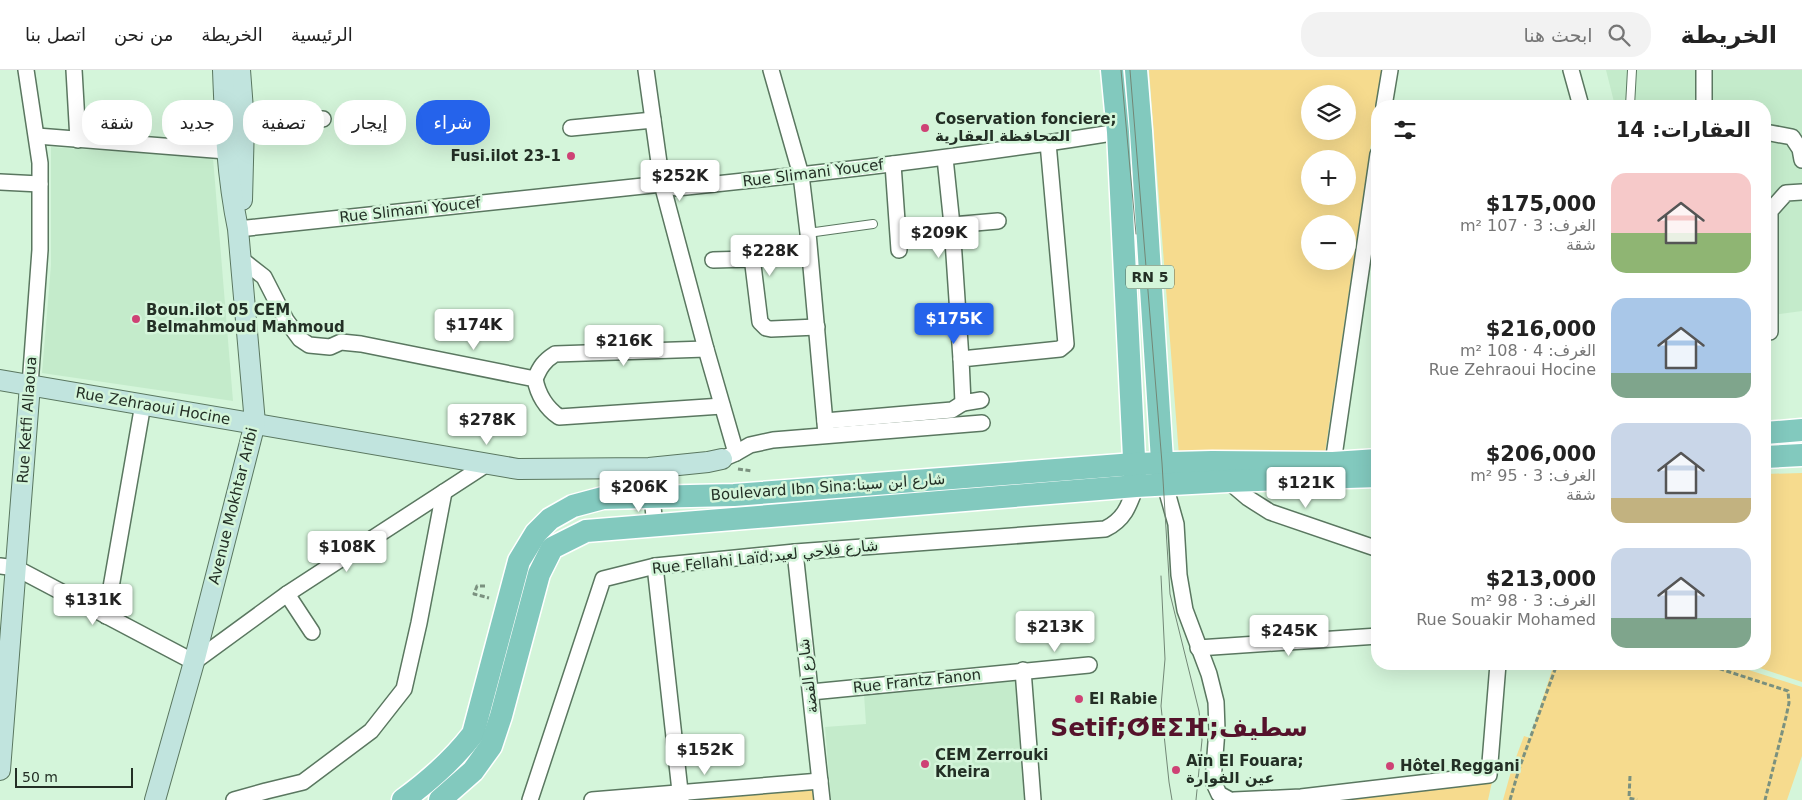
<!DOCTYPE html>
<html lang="ar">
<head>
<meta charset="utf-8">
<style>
  body { margin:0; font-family:"DejaVu Sans",Vazirmatn,"Noto Sans Tifinagh",sans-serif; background:#f2f2f2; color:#222; direction:rtl; height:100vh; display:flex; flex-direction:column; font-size:19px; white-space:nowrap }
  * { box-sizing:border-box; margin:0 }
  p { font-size:16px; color:#767676 }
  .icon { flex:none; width:28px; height:28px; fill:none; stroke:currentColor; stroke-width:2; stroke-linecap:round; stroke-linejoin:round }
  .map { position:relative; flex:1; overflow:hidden; direction:ltr }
  .drawer { position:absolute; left:1371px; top:30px; width:400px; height:570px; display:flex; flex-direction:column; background:#fff; border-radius:20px; box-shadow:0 5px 20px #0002; direction:rtl }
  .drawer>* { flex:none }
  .hud { position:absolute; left:15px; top:30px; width:475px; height:45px; direction:rtl; display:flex; gap:10px }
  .fabs { position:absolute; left:1301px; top:15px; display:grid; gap:10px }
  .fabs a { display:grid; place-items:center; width:55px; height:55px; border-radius:50%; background:#fff; box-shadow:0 5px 20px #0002; font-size:25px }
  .scale { position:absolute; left:15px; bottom:12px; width:118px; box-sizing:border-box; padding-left:5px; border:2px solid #232f25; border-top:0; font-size:14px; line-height:18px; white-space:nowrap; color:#232f25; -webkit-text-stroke:4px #d4f5da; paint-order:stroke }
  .price { position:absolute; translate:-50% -42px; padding:0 11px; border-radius:5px; background:#fff; color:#222; font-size:16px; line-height:32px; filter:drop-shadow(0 1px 2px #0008) }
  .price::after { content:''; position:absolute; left:50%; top:30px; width:15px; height:11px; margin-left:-8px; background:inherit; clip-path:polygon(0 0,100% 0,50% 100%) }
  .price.active { background:#2563eb; color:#fff }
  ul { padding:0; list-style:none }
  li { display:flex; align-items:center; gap:15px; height:125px; padding:0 20px }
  li span { display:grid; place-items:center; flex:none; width:140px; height:100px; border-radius:15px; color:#555 }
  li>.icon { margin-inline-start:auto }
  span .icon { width:60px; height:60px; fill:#fffc; stroke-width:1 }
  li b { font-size:21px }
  h2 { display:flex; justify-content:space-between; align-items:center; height:60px; padding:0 20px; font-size:21px }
  .tag { padding:0 18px; border-radius:20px; background:#fff; box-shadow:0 5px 20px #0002; font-size:18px; line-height:45px }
  .tag.active { background:#2563eb; color:#fff }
  header { display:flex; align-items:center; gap:30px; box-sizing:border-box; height:70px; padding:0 25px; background:#fff; border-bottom:1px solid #e0e0e0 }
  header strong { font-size:24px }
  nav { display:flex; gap:28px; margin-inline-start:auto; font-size:18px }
  .search { width:350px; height:45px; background:#f2f2f2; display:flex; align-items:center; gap:12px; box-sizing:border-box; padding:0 18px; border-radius:20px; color:#767676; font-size:19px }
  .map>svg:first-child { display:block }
</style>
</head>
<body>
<header>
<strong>الخريطة</strong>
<div class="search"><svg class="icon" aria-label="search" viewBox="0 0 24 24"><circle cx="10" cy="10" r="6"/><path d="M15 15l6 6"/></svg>ابحث هنا</div>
<nav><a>الرئيسية</a><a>الخريطة</a><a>من نحن</a><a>اتصل بنا</a></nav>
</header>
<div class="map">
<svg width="1802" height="730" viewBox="0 0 1802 730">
  <rect width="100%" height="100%" fill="#d4f5da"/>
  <g fill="#c4ebcb">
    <polygon points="1606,0 1802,0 1802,241 1765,246 1765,36 1615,36"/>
    <polygon points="51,77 213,88 233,331 42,303 51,195"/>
    <polygon points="1016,607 1026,730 831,730 825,657 866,654 864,624 918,621 963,611"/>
  </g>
  <g fill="#f6db8e" fill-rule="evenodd">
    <path d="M 1149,0 L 1382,0 L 1325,383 L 1179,386 ZM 1310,24 L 1348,24 L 1348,61 L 1310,61 ZM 1310,89 L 1348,89 L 1348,126 L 1310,126 ZM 1310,154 L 1348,154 L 1348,191 L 1310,191 Z"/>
    <polygon points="1802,403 1802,612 1748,594 1765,594 1765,404"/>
    <polygon points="1554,594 1730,594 1802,617 1802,686 1787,730 1503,730 1512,698 1524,666 1530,668"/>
    <polygon points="1492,712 1488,730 1346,730"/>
    <polygon points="816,715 818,730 695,730 694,727"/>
  </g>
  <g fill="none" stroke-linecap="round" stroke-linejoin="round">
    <g stroke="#5a7760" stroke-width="10">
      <g id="lane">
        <polyline points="1630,36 1632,0"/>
        <polyline points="808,163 873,154"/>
      </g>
    </g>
    <g stroke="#5a7760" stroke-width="18">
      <g id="street">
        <polyline points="26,0 40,93 40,180 30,315"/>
        <polyline points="74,0 78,70"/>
        <polyline points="646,0 662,114 706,279 736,383 722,389"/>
        <polyline points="771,0 801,105 808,163 826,364"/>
        <polyline points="1571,0 1581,36"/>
        <polyline points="1704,0 1704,36"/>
        <polyline points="1384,36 1390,0"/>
        <polyline points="244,53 323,49"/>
        <polyline points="571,58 653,50"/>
        <polyline points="1765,62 1792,67 1800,79 1802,90"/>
        <polyline points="37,66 226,81"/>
        <polyline points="945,88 952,155 961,289"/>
        <polyline points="893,94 899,180"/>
        <polyline points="0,112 40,114"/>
        <polyline points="952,155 998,151"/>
        <path d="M 238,159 L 662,114 L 677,118 C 824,103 971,86 1118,62"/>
        <path d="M 241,189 L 264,207 L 286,250 L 300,269 L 309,275 L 330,277 L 341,272 L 361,274 L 535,309 C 538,325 545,337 559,347 L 722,336"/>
        <polyline points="713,190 750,189 753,195 760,252 766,258 771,259 817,257"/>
        <polyline points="1765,262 1770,262 1770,141 1786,123 1802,122"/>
        <path d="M 535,309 C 540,297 544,291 555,284 L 706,279"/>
        <polyline points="981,330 963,333 961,289 1060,279 1066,274 1048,73"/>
        <polyline points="825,351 952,340 963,333"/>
        <polyline points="736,383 750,375 773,370 982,353"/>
        <polyline points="649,398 655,456"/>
        <polyline points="1329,401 1333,393 1378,84"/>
        <polyline points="1228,411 1248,428 1270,442 1378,479"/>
        <polyline points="1165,415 1176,454 1179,505 1185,540 1209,604 1216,632 1217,660 1213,711 1219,724 1230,730"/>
        <polyline points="795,482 822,730"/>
        <polyline points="0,496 16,498 194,592 287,524 487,394"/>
        <polyline points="655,496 681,730"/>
        <polyline points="287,524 312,562"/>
        <polyline points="106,546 143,334"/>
        <polyline points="1198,578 1378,566"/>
        <polyline points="1023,600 1033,730"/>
        <polyline points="811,622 1089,595"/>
        <polyline points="234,730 266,721 303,712 371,661 404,619 419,553 444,422"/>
        <path d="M 530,730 L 603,509 L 655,496 L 795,482 L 1105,459 C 1124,450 1129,436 1136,416"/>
        <polyline points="592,730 820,711"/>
        <polyline points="1234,730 1301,727 1489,705 1498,594"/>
      </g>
    </g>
    <g stroke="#5a7760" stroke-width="22">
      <g id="secondary">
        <polyline points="240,0 244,53 242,130"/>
        <polyline points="0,310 518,399 649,398 708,392 722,389"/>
        <polyline points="0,700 30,315"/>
        <path d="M 155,730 L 194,592 L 255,353 L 238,159 C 227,106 225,54 223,0"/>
      </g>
    </g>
    <g stroke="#fff" stroke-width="25">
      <g id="primary">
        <polyline points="1112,0 1118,62 1135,408"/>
        <polyline points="1136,0 1141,61 1163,406"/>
        <polyline points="1765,363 1802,360"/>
        <polyline points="1765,387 1802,385"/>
        <path d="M 403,730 C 429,711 453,690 473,664 L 519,491 L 536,463 L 550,449 L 573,436 L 603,428 L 734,425 L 1134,394 L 1212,392 L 1333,393 L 1378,390"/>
        <polyline points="440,730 473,701 491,676 501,646 539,504 552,478 586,461 1136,416 1228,411 1378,406"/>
      </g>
    </g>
    <g stroke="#7b917f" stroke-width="3" stroke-dasharray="5 2.5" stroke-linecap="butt">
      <polyline points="738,399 752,401"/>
      <polyline points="485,516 477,516 474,524 489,528"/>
      <polyline points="1705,594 1788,621 1789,633 1786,647 1765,730"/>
      <polyline points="1630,706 1629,728 1637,730"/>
      <polyline points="1510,730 1519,699 1557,594"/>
    </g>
    <use href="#lane" stroke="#fff" stroke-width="8"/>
    <use href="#street" stroke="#fff" stroke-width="15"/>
    <use href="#secondary" stroke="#c1e4de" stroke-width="20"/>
    <use href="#primary" stroke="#82c9be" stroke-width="22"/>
    <g stroke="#728776" stroke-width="1">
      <polyline points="1121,0 1136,164"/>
      <polyline points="1130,0 1162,393 1170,524 1199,641 1202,670 1196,730"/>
      <polyline points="1161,506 1165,589 1161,636 1169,712 1172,730"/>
    </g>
  </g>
  <g fill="#ce4275" stroke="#d4f5da" stroke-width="2">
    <circle cx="925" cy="58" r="5"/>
    <circle cx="571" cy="86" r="5"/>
    <circle cx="136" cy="249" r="5"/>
    <circle cx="1079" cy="629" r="5"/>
    <circle cx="925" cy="694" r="5"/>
    <circle cx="1390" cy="696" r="5"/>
    <circle cx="1176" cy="700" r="5"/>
  </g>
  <g text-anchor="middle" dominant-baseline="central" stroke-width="5" stroke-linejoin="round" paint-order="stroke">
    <rect fill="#d4f5da" stroke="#586a5b" stroke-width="1" x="1126" y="195.5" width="48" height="23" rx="4"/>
    <g font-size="14" font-weight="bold" fill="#232f25">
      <text x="1150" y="207">RN 5</text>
    </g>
    <g font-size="15" font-weight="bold" fill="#232f25" stroke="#d4f5da" text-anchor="start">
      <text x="935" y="49">Coservation fonciere;<tspan x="935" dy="17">المحافظة العقارية</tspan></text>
      <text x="561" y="86" text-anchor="end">Fusi.ilot 23-1</text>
      <text x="146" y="240">Boun.ilot 05 CEM<tspan x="146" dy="17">Belmahmoud Mahmoud</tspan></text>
      <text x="1089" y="629">El Rabie</text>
      <text x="935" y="685">CEM Zerrouki<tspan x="935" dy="17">Kheira</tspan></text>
      <text x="1186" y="691">Aïn El Fouara;<tspan x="1186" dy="17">عين الفوارة</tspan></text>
      <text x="1400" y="696">Hôtel Reggani</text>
    </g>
    <g font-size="15" fill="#232f25" stroke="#d4f5da">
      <text transform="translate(813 103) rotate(-7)">Rue Slimani Youcef</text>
      <text transform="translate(410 140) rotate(-6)">Rue Slimani Youcef</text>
      <text transform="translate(153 336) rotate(10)">Rue Zehraoui Hocine</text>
      <text transform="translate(27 350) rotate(-86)">Rue Ketfi Allaoua</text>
      <text transform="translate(828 417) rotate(-4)">Boulevard Ibn Sina:شارع ابن سينا</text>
      <text transform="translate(233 436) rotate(-76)">Avenue Mokhtar Aribi</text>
      <text transform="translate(765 487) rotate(-6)">Rue Fellahi Laïd;شارع فلاحي لعيد</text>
      <text transform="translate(808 606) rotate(-97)">شارع الفضة</text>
      <text transform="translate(917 611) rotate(-6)">Rue Frantz Fanon</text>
    </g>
    <g font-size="25" font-weight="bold" fill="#55122b" stroke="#d4f5da">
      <text x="1179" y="657">Setif;ⵚⵟⵉⴼ;سطيف</text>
    </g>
  </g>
</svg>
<div class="fabs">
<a><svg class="icon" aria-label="layers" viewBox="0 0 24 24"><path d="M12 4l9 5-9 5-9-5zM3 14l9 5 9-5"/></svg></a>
<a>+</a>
<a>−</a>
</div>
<div class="scale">50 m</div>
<b class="price" style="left:680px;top:132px">$252K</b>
<b class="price" style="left:939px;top:189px">$209K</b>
<b class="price" style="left:770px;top:207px">$228K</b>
<b class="price active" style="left:954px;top:275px">$175K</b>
<b class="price" style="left:474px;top:281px">$174K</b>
<b class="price" style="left:624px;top:297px">$216K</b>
<b class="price" style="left:487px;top:376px">$278K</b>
<b class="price" style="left:1306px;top:439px">$121K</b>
<b class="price" style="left:639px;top:443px">$206K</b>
<b class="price" style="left:347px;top:503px">$108K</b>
<b class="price" style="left:93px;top:556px">$131K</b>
<b class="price" style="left:1055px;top:583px">$213K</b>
<b class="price" style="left:1289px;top:587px">$245K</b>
<b class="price" style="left:705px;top:706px">$152K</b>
<div class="hud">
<a class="tag active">شراء</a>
<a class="tag">إيجار</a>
<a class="tag">تصفية</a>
<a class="tag">جديد</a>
<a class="tag">شقة</a>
</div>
<section class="drawer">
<h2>العقارات: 14<svg class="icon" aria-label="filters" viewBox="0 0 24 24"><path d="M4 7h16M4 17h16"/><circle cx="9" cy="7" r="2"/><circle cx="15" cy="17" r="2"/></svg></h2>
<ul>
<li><span style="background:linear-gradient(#f6c9c9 60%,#8fb573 0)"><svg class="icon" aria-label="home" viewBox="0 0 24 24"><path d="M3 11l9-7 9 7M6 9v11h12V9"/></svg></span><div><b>$175,000</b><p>الغرف: 3 · 107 m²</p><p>شقة</p></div></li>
<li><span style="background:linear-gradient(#a9c7e8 75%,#7fa58c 0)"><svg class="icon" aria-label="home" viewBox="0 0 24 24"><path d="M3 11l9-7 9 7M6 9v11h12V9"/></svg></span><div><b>$216,000</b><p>الغرف: 4 · 108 m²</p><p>Rue Zehraoui Hocine</p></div></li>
<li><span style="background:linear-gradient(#c9d6e8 75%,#c2b280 0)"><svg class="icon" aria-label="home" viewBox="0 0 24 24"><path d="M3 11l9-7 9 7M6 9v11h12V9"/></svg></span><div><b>$206,000</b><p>الغرف: 3 · 95 m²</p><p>شقة</p></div></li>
<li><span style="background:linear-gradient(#c9d6e8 70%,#7fa58c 0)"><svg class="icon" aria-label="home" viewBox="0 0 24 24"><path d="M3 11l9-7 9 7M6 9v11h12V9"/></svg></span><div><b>$213,000</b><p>الغرف: 3 · 98 m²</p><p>Rue Souakir Mohamed</p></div></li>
</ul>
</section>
</div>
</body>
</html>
